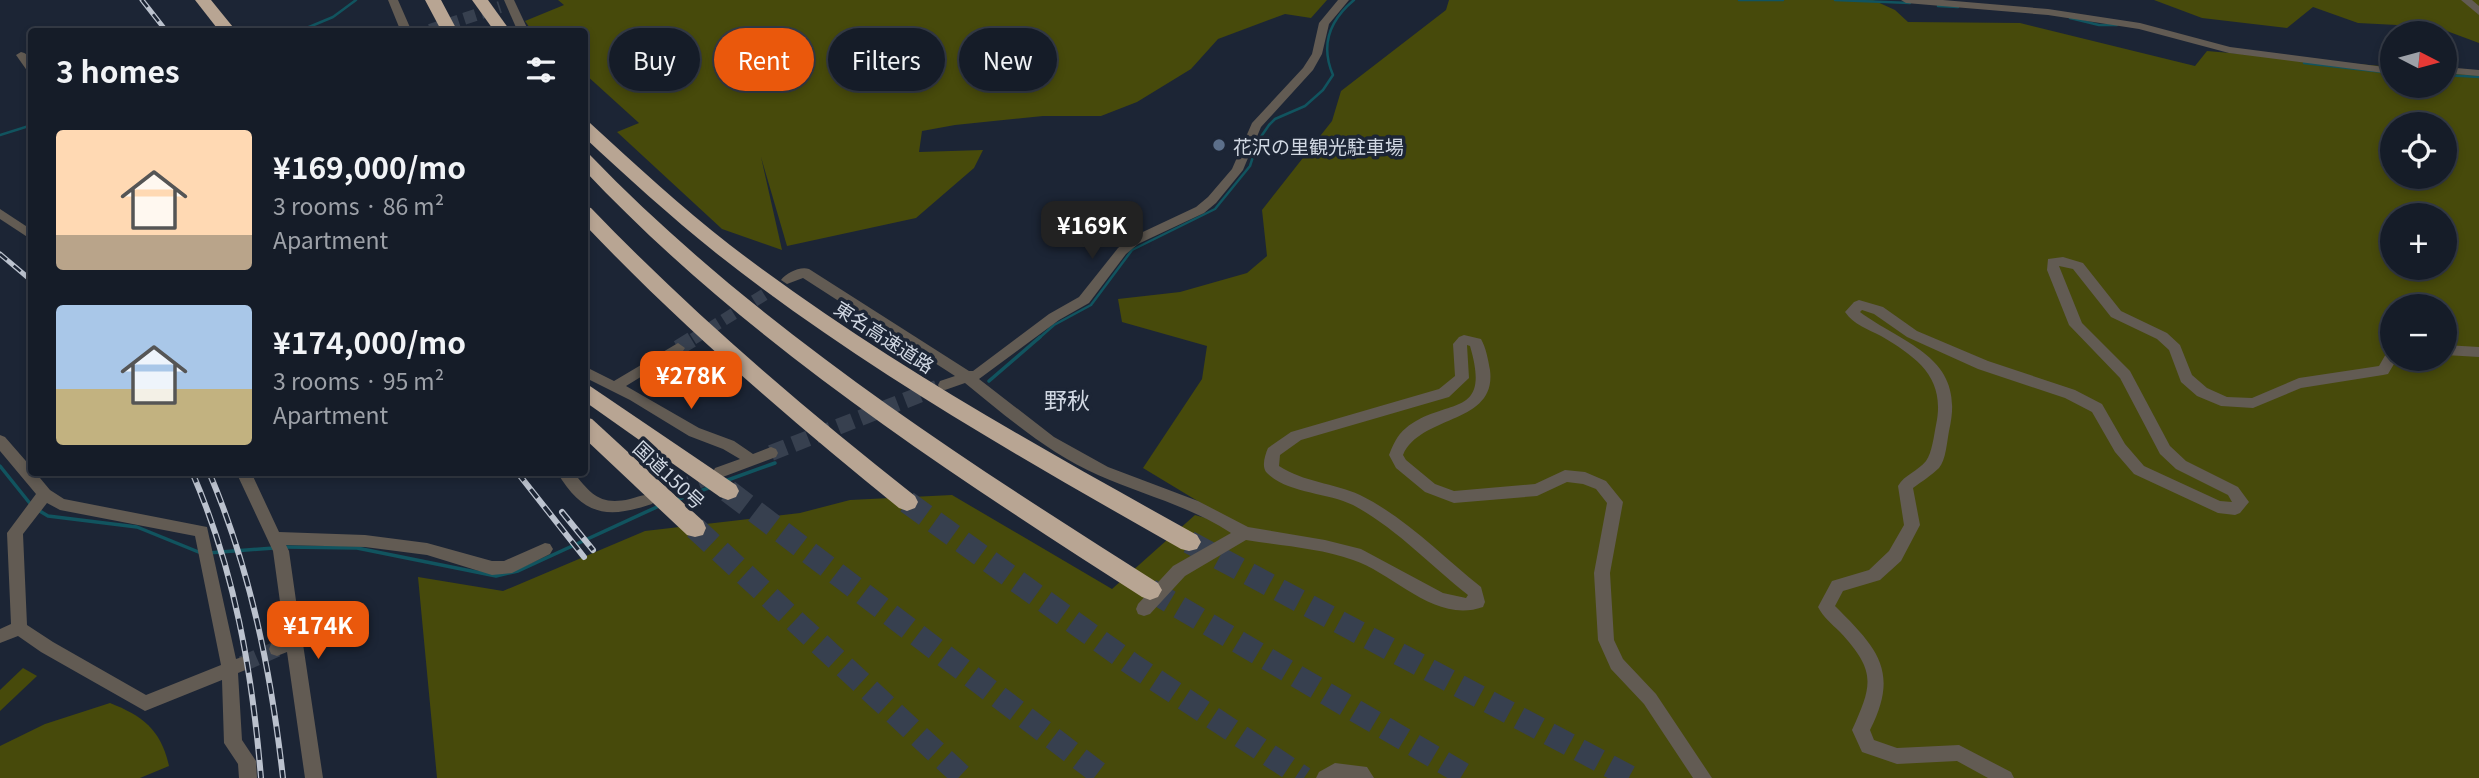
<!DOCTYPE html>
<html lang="en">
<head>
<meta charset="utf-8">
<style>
  body { margin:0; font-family:Georgia,"Noto Sans JP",serif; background:#222934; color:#f1f3f6; height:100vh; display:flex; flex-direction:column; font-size:26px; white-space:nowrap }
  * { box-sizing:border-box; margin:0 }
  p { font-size:23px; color:#9da1a8 }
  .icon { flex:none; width:38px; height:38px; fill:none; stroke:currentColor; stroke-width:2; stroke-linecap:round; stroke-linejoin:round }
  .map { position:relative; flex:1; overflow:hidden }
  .drawer { position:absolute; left:28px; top:28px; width:560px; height:448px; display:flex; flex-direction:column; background:#151c28; border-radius:7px; box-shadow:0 4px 10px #0003,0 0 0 2px #343a45 }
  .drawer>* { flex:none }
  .guide { position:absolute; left:609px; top:28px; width:665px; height:63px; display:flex; gap:14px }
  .needle { width:46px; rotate:96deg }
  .buttons { position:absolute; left:2380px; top:21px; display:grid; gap:14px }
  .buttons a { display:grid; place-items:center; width:77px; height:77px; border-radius:50%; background:#151c28; box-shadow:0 4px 10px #0003,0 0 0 2px #343a45; font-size:35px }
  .price { position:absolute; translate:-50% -60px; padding:0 16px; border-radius:14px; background:#ea580c; color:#fff; font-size:23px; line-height:46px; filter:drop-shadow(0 2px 4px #0008) }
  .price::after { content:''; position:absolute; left:50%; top:42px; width:21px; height:16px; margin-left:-10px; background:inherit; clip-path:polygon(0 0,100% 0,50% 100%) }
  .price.on { background:#222; color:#fff }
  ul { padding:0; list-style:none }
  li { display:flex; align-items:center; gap:21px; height:175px; padding:0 28px }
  li span { display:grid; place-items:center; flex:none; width:196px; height:140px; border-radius:7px; color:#555 }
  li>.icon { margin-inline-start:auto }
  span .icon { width:84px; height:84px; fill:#fffc; stroke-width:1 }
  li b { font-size:30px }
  h2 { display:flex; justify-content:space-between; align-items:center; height:84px; padding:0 28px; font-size:30px }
  .chip { padding:0 24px; border-radius:32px; background:#151c28; box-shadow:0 4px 10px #0003,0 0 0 2px #343a45; font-size:24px; line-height:63px }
  .chip.on { background:#ea580c; color:#fff }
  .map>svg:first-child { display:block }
</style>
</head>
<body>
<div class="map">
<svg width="2479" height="778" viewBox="0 0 2479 778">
  <rect width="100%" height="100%" fill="#1c2535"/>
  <g fill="#474a0b" fill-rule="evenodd">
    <polygon points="558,0 1327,0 1311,18 1285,14 1218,39 1191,69 1137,102 1101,116 1043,116 955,125 922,131 919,152 983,150 974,168 916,218 787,246 761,157 782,250 722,229 617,132 639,123 585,74 584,32 532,31 525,21 564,5"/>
    <path d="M 1449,0 L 1873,0 L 1895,10 L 1908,22 L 2020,23 L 2195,66 L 2207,51 L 2392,67 L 2392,86 L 2445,86 L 2445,72 L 2479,75 L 2479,778 L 437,778 L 418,577 L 503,591 L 645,531 L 800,513 L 850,500 L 952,495 L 1112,589 L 1195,515 L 1244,529 L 1143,468 L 1202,379 L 1207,346 L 1122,322 L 1118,299 L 1180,292 L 1247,273 L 1267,256 L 1262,210 L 1332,121 L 1341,91 L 1446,10 ZM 2392,124 L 2445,124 L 2445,177 L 2392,177 ZM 2392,215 L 2445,215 L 2445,268 L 2392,268 ZM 2392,306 L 2445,306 L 2445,359 L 2392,359 Z"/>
    <polygon points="2154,0 2479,0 2479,43 2436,27 2358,23 2313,7 2287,28 2202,18"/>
    <polygon points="23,668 37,676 0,711 0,690"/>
    <path d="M 110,703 C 143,716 161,730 169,766 L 140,778 L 0,778 L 0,746 L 45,724 Z"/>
  </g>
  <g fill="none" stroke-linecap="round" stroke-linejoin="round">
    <g stroke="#11545f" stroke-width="2.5">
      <polyline points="1739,0 1783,0"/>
      <polyline points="1835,0 1910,3"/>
      <polyline points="1938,6 1958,7"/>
      <polyline points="2070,18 2099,25 2117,25"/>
      <polyline points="297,32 333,17 356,0"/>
      <polyline points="2304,63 2392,73"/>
      <polyline points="2445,75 2479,77"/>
      <polyline points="0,135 32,125"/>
      <path d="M 1038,339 L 1054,325 L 1091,305 L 1132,250 L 1215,209 L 1250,166 L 1258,141 L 1269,125 L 1275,119 L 1305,106 L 1323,90 L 1333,75 C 1320,45 1330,20 1354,0"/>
    </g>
    <g stroke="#11545f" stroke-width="3.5">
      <polyline points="989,381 1040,337"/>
      <polyline points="0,466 32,506"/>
      <polyline points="725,481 775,463"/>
      <polyline points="676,500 711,487"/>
      <polyline points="38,510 48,516 137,527 201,553"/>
      <polyline points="285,547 357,548 496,576 518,571 659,506"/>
      <polyline points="208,553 274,548"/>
    </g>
    <g stroke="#37404f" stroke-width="12" stroke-dasharray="12 6" stroke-linecap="butt">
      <polyline points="430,30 500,7"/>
      <polyline points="693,339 783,283"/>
    </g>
    <g stroke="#37404f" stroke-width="16" stroke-dasharray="16 8" stroke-linecap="butt">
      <polyline points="678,348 696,337"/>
      <polyline points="771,453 937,388"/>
      <polyline points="653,498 713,475"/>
      <polyline points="242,664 277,649"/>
    </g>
    <g stroke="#37404f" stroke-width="23" stroke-dasharray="23 11" stroke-linecap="butt">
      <polyline points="728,491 1105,778"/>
      <polyline points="907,502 1133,665 1304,778"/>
      <polyline points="695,528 964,778"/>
      <polyline points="1189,542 1632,778"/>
      <polyline points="1150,590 1470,778"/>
    </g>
    <g fill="#625b53" fill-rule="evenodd">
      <polygon points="388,0 398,0 412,32 401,32"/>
      <polygon points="504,0 514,0 529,32 518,32"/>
      <path d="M 1338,0 L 1349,0 L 1329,24 L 1322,54 L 1313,70 L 1261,127 L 1243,170 L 1216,203 L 1204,213 L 1138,244 L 1126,254 L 1089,303 L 1059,320 L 979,379 L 1054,437 L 1108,467 L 1198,501 L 1248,527 L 1325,540 L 1361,549 L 1443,593 L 1466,598 L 1468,595 C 1430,565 1396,528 1353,505 C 1327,492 1289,494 1267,473 C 1261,467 1265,455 1268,448 L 1291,432 L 1439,389 L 1455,376 L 1453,344 L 1459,337 L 1464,335 L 1481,339 C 1486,348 1488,359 1490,370 C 1497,425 1421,414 1403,455 L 1406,460 L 1435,484 L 1454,491 L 1535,484 L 1565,470 L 1585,472 L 1606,481 L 1623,502 L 1610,573 L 1614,640 L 1623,659 L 1656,694 L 1712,778 L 1693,778 L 1644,704 L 1611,669 L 1598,640 L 1594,573 L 1607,503 L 1596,489 L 1583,484 L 1567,482 L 1537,496 L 1454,503 L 1425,492 L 1396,468 L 1389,455 C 1393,445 1397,435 1406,428 C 1446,396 1492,421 1470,346 L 1467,345 L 1469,378 L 1449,397 L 1301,440 L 1280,455 L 1279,466 C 1303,482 1334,483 1360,495 C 1405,517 1442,556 1481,587 L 1485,602 L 1483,607 C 1435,624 1395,574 1353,560 C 1319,548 1281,546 1246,540 L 1185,576 L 1150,614 L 1144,616 L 1138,614 L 1136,609 L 1138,604 L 1173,566 L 1231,533 C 1190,506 1143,495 1098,475 C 1048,453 1007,417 965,383 L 945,390 L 940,389 L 938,385 L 940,381 L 955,376 L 803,278 L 787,284 L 781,280 C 786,273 800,266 809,269 L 969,371 L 973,371 L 1049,314 L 1079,297 L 1118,248 L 1130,238 L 1196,207 L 1208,197 L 1232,169 L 1252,123 L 1303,68 L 1312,54 L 1319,23 Z"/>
      <polygon points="1901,0 1943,0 2048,9 2140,23 2230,47 2392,68 2392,74 2229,53 2139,29 2048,15 1906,3"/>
      <polygon points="2461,0 2472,0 2479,6 2479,15"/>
      <polygon points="430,27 434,28 434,32 420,32"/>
      <path d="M 21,52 C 31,54 32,64 32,73 L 28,72 L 16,55 Z"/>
      <polygon points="2445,67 2479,70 2479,76 2445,73"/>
      <polygon points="0,209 32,230 32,240 0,219"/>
      <path d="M 2063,257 L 2083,263 L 2121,311 L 2167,333 L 2180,345 L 2192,375 L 2207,388 L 2227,397 L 2252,398 L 2299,378 L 2379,366 L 2387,352 L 2392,351 L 2392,359 L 2397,359 L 2388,374 L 2383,375 L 2301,388 L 2253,408 L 2221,406 L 2197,396 L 2181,382 L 2169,350 L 2157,339 L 2111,317 L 2073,269 L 2059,266 L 2082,323 L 2130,371 L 2170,446 L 2186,461 L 2238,487 L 2249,502 L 2240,513 L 2235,515 L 2218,513 L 2134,474 L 2115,452 L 2092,412 L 2065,398 L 1978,369 L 1907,337 L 1874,314 L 1862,310 L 1860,312 L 1864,315 C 1911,347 1966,360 1949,431 C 1947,441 1946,460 1939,468 C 1932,475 1921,482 1913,488 L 1920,525 L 1901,561 L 1880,580 L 1843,591 L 1835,606 C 1877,648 1900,671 1870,730 L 1874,740 L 1897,748 L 1959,745 L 2011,772 L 2014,778 L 1988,778 L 1957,761 L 1897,764 L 1862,752 L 1852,730 C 1873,684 1876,671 1840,632 C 1832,624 1823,617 1818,607 L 1832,581 L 1869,570 L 1889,551 L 1904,525 L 1898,486 C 1904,475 1918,471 1926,461 C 1932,453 1934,435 1936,425 C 1946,378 1918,358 1881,336 C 1868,329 1854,325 1845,312 L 1854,302 L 1859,300 L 1883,307 L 1917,331 L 1988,361 L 2075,390 L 2102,404 L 2125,444 L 2144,466 L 2220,501 L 2232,502 L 2228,495 L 2176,469 L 2160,454 L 2120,378 L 2069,325 L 2047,270 L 2048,259 Z"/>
      <polygon points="678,343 685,348 683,351 626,386 699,428 734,441 753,454 771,447 776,449 778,453 776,457 720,478 715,476 713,472 715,468 740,459 723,449 689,436 630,400 584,377 584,366 614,381"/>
      <polygon points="2445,345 2479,347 2479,357 2445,355"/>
      <path d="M 0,435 L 5,437 L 32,468 L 32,472 L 35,472 L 50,490 L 64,499 L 207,527 L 236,659 L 242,657 L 248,659 L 250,664 L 248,669 L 238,673 L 242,740 L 256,761 L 257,778 L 239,778 L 238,764 L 224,743 L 222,680 L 145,711 L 41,652 L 18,636 L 0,643 L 0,629 L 11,624 L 7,533 L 36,494 L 0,451 ZM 47,503 L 60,510 L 195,536 L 221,665 L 146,695 L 53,642 L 27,625 L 23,534 Z"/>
      <polygon points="236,472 251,472 279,532 365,535 427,543 492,561 504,561 545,543 550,544 553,549 550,554 512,573 492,575 427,555 365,547 286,545 289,551 301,636 304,641 303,644 323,778 305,778 287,652 277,656 271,654 269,649 271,644 285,638 273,551"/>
      <path d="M 557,472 L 573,472 C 591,494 600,506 630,499 C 638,497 644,493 652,496 L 655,500 L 652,504 C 607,519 583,516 557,472 Z"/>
      <polygon points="1335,763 1367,767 1374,778 1316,778 1319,772"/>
    </g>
    <g fill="#b8a593" fill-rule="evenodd">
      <polygon points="195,0 211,0 237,32 220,32"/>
      <polygon points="425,0 441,0 458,32 442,32"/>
      <polygon points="472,0 488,0 511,32 495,32"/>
      <path d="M 584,122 L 590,123 C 636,165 681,207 730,245 C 876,357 1037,446 1197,535 L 1201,542 L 1197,549 L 1189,551 L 1181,549 C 1021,458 860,367 716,253 C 670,216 627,177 584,137 Z"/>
      <path d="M 584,154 L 590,155 C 755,326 959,457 1158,583 L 1162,590 L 1158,597 L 1150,600 L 1142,597 C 946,471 745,341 584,170 Z"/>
      <path d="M 584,206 L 591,208 C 691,312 801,406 915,496 L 918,502 L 915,508 L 907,511 L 899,508 C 789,419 682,327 584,224 Z"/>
      <polygon points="584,382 736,485 739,491 736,497 728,500 720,497 584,401"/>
      <polygon points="584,417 592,419 703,521 706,528 703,535 695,537 687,535 584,438"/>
    </g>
    <g stroke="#bbc2ce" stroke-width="5">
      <g id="rail-far1">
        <polyline points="142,0 167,32"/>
        <polyline points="0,254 32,281"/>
      </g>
    </g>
    <g stroke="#bbc2ce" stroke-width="6">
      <g id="rail">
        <path d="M 192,472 C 235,571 252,671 261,778"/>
        <path d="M 209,472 C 251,571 271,672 283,778"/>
        <polyline points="517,472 584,557"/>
        <polyline points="562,512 593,550"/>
      </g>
    </g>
    <use href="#rail-far1" stroke="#1c2535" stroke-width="2.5" stroke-dasharray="9" stroke-linecap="butt"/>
    <use href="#rail" stroke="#1c2535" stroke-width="3.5" stroke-dasharray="11" stroke-linecap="butt"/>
  </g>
  <circle fill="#5c6f8a" stroke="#1c2535" stroke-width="2.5" cx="1219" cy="145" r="7"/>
  <g text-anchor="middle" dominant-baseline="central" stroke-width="7" stroke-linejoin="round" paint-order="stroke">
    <g font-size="19" fill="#d1d8e3" stroke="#1c2535" text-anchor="start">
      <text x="1233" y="145">花沢の里観光駐車場</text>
    </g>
    <g font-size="19" fill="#d1d8e3" stroke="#1c2535">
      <text transform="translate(885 336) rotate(33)">東名高速道路</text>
      <text transform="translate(670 474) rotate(43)">国道150号</text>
    </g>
    <g font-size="23" fill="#d1d8e3" stroke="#1c2535">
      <text x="1067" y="399">野秋</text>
    </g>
  </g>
</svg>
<div class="buttons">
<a><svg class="needle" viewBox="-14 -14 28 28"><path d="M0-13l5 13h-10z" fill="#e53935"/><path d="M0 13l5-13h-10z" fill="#9da1a8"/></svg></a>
<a><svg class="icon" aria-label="locate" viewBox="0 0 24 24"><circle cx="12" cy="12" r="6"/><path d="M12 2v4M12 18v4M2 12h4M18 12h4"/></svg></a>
<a>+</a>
<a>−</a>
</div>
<b class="price on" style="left:1092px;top:261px">¥169K</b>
<b class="price" style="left:691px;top:411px">¥278K</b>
<b class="price" style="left:318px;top:661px">¥174K</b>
<div class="guide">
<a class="chip">Buy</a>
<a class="chip on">Rent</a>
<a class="chip">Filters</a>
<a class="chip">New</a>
</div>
<section class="drawer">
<h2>3 homes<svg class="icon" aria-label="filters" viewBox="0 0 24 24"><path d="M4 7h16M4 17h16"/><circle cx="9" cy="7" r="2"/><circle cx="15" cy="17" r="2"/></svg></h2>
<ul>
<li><span style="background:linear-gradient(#ffd9b3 75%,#b9a48a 0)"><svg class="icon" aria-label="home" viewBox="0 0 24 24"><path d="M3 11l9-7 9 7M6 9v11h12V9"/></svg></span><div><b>¥169,000/mo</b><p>3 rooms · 86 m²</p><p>Apartment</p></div></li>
<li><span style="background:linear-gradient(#a9c7e8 60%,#c2b280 0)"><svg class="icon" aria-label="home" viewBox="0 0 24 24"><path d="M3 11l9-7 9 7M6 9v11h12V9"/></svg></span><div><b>¥174,000/mo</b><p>3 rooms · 95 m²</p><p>Apartment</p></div></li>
</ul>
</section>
</div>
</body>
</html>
